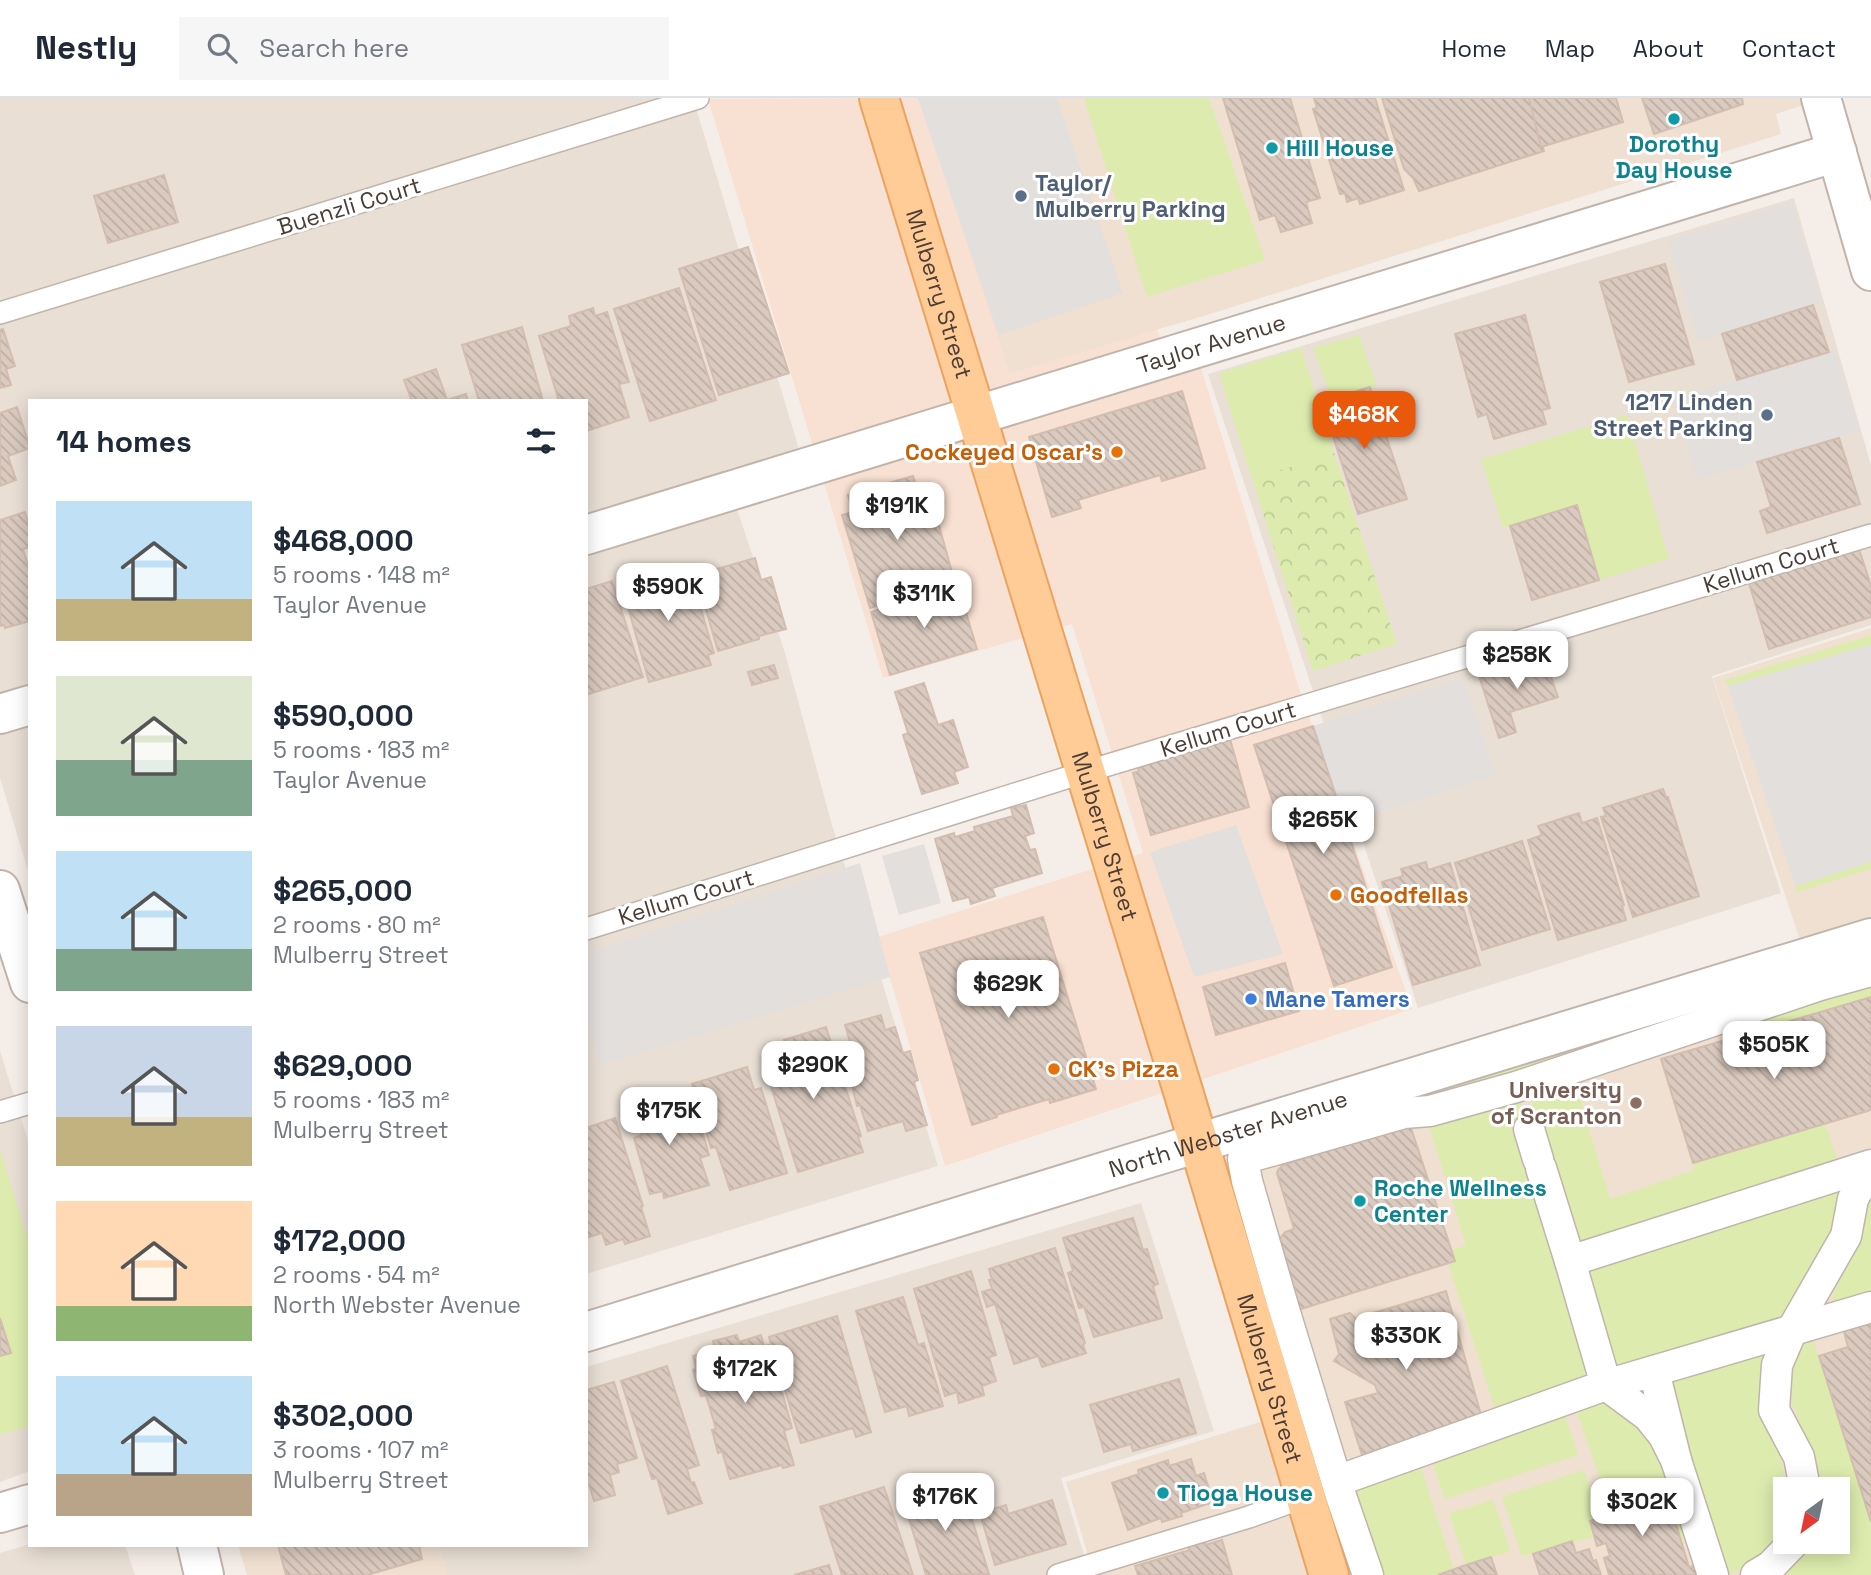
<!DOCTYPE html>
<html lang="en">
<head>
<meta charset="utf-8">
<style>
  body { margin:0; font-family:"Space Grotesk",sans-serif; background:#f6f6f7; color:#1f2937; height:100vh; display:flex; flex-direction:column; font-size:26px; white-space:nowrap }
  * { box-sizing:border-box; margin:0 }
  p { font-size:23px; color:#747a83 }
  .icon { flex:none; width:38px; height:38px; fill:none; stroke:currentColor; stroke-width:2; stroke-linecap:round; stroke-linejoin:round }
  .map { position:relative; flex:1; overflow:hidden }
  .panel { position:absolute; left:28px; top:301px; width:560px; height:1148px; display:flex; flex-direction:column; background:#fff; border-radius:0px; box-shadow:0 4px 18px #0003 }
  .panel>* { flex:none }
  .needle { width:46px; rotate:213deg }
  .tools { position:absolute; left:1773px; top:1379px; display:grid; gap:14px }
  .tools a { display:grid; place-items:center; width:77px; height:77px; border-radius:0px; background:#fff; box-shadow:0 4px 18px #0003; font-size:35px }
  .price { position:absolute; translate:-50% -60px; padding:0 16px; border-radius:14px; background:#fff; color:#222; font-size:23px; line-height:46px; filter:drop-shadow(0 2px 4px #0008) }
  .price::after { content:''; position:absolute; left:50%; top:42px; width:21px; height:16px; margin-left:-10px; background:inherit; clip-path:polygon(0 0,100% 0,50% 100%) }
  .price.selected { background:#ea580c; color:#fff }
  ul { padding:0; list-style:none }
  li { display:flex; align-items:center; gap:21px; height:175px; padding:0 28px }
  li span { display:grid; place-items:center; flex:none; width:196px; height:140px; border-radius:0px; color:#555 }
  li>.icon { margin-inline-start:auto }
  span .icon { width:84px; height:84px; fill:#fffc; stroke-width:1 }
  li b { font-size:30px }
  h2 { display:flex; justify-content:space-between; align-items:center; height:84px; padding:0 28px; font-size:30px }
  header { display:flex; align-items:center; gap:42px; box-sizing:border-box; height:98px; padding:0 35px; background:#fff; border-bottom:2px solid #e0e1e3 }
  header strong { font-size:33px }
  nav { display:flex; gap:38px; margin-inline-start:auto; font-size:24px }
  .search { width:490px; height:63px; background:#f6f6f7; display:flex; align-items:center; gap:18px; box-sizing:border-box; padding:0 24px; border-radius:0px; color:#747a83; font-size:26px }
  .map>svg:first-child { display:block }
</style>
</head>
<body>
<header>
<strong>Nestly</strong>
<div class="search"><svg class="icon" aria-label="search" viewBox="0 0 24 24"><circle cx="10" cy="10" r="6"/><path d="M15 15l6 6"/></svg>Search here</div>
<nav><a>Home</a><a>Map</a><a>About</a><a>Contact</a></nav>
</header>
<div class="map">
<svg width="1871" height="1477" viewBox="0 0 1871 1477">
  <defs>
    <pattern id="forest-crowns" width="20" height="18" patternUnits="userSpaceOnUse" patternTransform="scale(1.75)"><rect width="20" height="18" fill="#ddecae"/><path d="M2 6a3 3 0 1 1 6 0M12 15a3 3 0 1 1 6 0" fill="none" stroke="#bfcb96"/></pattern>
    <pattern id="building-back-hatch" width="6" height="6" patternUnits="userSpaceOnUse" patternTransform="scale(1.75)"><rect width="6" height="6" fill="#dacabf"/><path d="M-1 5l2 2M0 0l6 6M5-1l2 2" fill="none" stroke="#bdaea5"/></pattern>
  </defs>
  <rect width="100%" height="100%" fill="#f5eee8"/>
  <g fill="#e9dfd5">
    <polygon points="0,0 693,0 799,351 724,372 785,555 832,727 884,890 938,1068 586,1176 586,303 30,303 30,779 0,680"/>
    <polygon points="1794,100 1871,367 1871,527 1712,578 1781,795 1418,910 1208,276"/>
    <polygon points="0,953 30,1049 30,1373 0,1384"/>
    <polygon points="1141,1105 1214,1333 1061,1380 1090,1477 447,1477 439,1447 586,1447 586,1269"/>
    <polygon points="30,1446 30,1447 125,1447 135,1477 0,1477 0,1455"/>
  </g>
  <polygon fill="#f8e0d2" points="1084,0 1160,240 1189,231 1299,590 1412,911 945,1068 878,839 1143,755 1072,526 883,580 708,1"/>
  <g fill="#efe0d1" fill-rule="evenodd">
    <polygon points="918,0 1825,0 1776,16 1781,36 1207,217 1010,275"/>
    <path d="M 1871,530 L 1871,1477 L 1094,1477 L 1066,1384 L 1305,1310 L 1234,1067 L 1380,1011 L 1547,959 L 1809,869 L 1713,580 ZM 1785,1391 L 1838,1391 L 1838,1444 L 1785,1444 Z"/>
    <polygon points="238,1447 439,1447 447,1477 247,1477"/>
  </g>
  <g fill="#ddecae">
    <polygon points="1084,0 1209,0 1265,162 1147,199"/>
    <polygon points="1359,237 1377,287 1332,301 1313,250"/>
    <polygon points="1301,250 1334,355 1252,381 1219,275"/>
    <polygon points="1627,317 1669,461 1599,482 1577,407 1503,430 1481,361"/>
    <polygon points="1871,537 1871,547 1728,588 1725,582"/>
    <polygon points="1871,764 1871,771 1797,794 1795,788"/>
    <polygon points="1871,858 1559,966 1380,1011"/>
    <polygon points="1871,882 1871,899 1751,934 1746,920"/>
    <polygon points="1573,978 1610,1101 1694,1072 1693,1065 1695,1064 1825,1025 1839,1066 1574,1151 1529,995"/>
    <polygon points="1518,994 1532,1062 1566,1175 1844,1083 1834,1136 1796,1202 1773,1224 1496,1314 1448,1165 1455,1163 1451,1152 1466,1147 1427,1021"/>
    <polygon points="0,1050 30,1151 30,1328 0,1337"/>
    <polygon points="1867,1090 1871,1103 1871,1195 1830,1207 1844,1169"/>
    <polygon points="1812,1239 1871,1424 1871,1477 1781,1477 1797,1463 1809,1444 1838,1444 1838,1391 1815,1391 1806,1343 1791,1302 1791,1264 1799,1243"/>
    <polygon points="1767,1252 1775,1343 1783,1369 1785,1391 1783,1412 1775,1441 1749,1466 1728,1477 1723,1477 1668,1283"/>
    <polygon points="1613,1301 1649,1332 1691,1438 1680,1442 1665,1390 1617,1405 1618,1410 1611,1412 1577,1314"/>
    <polygon points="1565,1318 1578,1357 1445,1401 1433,1366"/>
    <polygon points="1421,1370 1454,1472 1438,1477 1376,1477 1349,1395"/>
    <polygon points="1584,1372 1599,1420 1590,1423 1594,1439 1522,1458 1502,1399"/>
    <polygon points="1493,1402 1511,1453 1466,1467 1449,1415"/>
  </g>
  <polygon fill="url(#forest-crowns)" points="1334,355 1397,546 1313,573 1252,381"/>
  <g fill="#e3dfdd">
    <polygon points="918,0 1057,0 1123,195 999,237"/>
    <polygon points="1792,104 1823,204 1699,244 1668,143"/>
    <polygon points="1835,252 1860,332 1697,382 1673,301"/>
    <polygon points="1871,547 1871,764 1795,788 1728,588"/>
    <polygon points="1464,580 1495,677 1344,726 1313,628"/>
    <polygon points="1236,727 1283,856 1194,879 1150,754"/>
    <polygon points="924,746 941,805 899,817 882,758"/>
    <polygon points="860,765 890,879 600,967 586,925 586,856"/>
  </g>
  <g fill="url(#building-back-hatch)" stroke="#d3bdaf" stroke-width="2">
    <polygon points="1223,0 1290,0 1320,100 1306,104 1312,125 1281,134 1275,117 1260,122"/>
    <polygon points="1314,0 1375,0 1404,92 1360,106 1358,100 1347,104 1345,95 1340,96 1313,11 1317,10"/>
    <polygon points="1382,0 1529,0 1544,53 1419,93 1413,80 1404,71"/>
    <polygon points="1529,0 1616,0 1623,24 1541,49"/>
    <polygon points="1642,0 1742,0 1743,6 1654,36"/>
    <polygon points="164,77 178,124 108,145 94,98"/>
    <polygon points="748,149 789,275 719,297 679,171"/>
    <polygon points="1665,166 1694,266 1629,284 1600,184"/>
    <polygon points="679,190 716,302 650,323 614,211"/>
    <polygon points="1813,207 1829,254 1737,282 1722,236"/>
    <polygon points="593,210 595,218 607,214 629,284 619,286 629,319 586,333 586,303 559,303 539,238 571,228 569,218"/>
    <polygon points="1525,217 1550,310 1542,312 1546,326 1494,341 1487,316 1478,319 1455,236"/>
    <polygon points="522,229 543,303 479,303 462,247"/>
    <polygon points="3,231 15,268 6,271 11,287 0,290 0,232"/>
    <polygon points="436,271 447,302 466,296 468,303 412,303 404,282"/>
    <polygon points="1370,289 1407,401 1358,416 1322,304"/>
    <polygon points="1182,293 1205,370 1162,383 1160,377 1078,402 1081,410 1052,419 1029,339"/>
    <polygon points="17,309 30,350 8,358 16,382 0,388 0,315"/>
    <polygon points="1839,340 1860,406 1767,435 1760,413 1771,409 1757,364"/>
    <polygon points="913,378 919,397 930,395 955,485 870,510 842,417 853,414 848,397"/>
    <polygon points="1577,407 1599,482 1532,502 1510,428"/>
    <polygon points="25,414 30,431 30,449 23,451 30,475 30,523 5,530 4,527 0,528 0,422"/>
    <polygon points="1858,448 1871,488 1871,519 1769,551 1748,482"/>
    <polygon points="755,460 761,482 771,479 786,531 759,538 759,541 718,553 696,477"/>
    <polygon points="684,466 688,479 691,478 714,555 708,557 711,567 649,584 621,484"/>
    <polygon points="612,483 643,579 586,597 586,491"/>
    <polygon points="958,488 977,551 890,577 871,514"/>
    <polygon points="1544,558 1558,599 1510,614 1516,634 1499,640 1479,578"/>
    <polygon points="774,567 778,580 752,587 748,574"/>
    <polygon points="924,585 938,627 953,622 968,669 954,674 958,685 922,696 903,637 908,635 895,594"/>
    <polygon points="1313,628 1392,869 1334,888 1254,647"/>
    <polygon points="1230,641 1249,709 1151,737 1133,675 1139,673 1137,667"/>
    <polygon points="1663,691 1666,699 1668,699 1699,798 1633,819 1601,719 1606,718 1603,710"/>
    <polygon points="1026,707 1034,735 1025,738 1030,752 1035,751 1042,775 992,790 995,798 971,806 969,799 953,803 935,741 954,735 955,739 975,733 974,729 1013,718 1011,710"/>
    <polygon points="1579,715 1582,725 1597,720 1624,807 1622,808 1626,822 1558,842 1528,742 1542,737 1538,728"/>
    <polygon points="1522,743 1550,831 1482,852 1455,765"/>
    <polygon points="1426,764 1428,772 1450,765 1480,867 1413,887 1382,784 1403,778 1401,771"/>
    <polygon points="1043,819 1096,991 1050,1005 1049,1001 996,1017 997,1019 972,1027 920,855"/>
    <polygon points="1285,865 1299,913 1216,937 1203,889"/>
    <polygon points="1871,899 1871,1012 1693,1065 1661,961"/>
    <polygon points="881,917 885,932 895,929 903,955 910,953 918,982 914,984 927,1027 906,1033 903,1023 868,1033 860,1007 857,1008 842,947 850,944 845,927"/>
    <polygon points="826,929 861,1038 858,1039 863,1054 798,1074 762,960 788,952 784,942"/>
    <polygon points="747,969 754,992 761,990 787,1075 730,1092 716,1049 711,1050 692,986"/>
    <polygon points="668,993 671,1003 677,1001 685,1030 700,1025 709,1057 700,1060 709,1087 664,1100 663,1093 650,1096 634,1040 642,1037 635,1013 638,1012 635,1002"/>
    <polygon points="615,1020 643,1108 641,1109 650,1138 625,1146 623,1141 606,1147 602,1135 586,1140 586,1030"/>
    <polygon points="1410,1027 1455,1163 1298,1212 1278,1143 1285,1134 1294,1131 1277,1075 1278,1072 1283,1067"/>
    <polygon points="1133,1120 1143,1152 1147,1151 1158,1186 1153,1188 1162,1220 1094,1239 1084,1209 1079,1210 1068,1175 1073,1173 1063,1140"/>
    <polygon points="1055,1150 1085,1245 1083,1247 1086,1255 1042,1269 1038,1258 1014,1266 995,1206 987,1209 982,1194 992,1191 989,1182 992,1182 989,1171"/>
    <polygon points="971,1173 996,1257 989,1259 996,1283 982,1288 984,1297 959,1305 957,1294 945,1298 914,1191"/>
    <polygon points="1446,1193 1481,1317 1362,1357 1345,1304 1378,1295 1375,1287 1334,1263 1339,1256 1330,1221 1350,1215 1359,1224 1373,1232 1370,1216"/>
    <polygon points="903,1199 918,1247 924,1245 943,1308 909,1318 907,1308 885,1314 856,1213"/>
    <polygon points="837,1218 871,1334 856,1339 853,1330 801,1345 769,1239"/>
    <polygon points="0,1220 11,1255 0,1258"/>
    <polygon points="1871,1222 1871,1424 1819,1258 1848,1249 1843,1230"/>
    <polygon points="737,1237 739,1244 761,1237 764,1248 769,1247 792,1330 784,1333 794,1367 783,1370 782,1367 730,1381 722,1353 718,1355 712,1332 716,1331 706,1297 701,1298 693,1272 696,1270 693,1258 715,1252 713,1243"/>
    <polygon points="667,1268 699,1367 687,1371 691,1385 694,1384 702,1405 668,1416 657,1380 652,1381 621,1283"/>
    <polygon points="1179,1281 1196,1335 1133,1353 1131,1346 1104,1354 1090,1307"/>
    <polygon points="614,1284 637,1360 617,1366 619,1374 610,1377 615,1397 594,1403 589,1386 586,1386 586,1292"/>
    <polygon points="1191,1361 1196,1378 1204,1375 1213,1404 1181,1415 1182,1418 1162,1424 1161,1420 1128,1432 1112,1385 1139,1376 1138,1372 1168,1362 1169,1368"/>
    <polygon points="938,1387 941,1396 962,1389 989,1476 926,1477 905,1408 910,1406 907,1396"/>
    <polygon points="884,1389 913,1477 842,1477 820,1409"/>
    <polygon points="1665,1390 1689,1469 1695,1468 1698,1477 1609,1477 1604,1460 1610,1458 1606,1445 1597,1448 1590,1423 1599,1420 1598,1416 1618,1410 1616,1405"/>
    <polygon points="1052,1402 1066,1446 995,1467 980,1415 1006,1407 1008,1416"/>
    <polygon points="1222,1442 1232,1477 1138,1477 1135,1468 1190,1452 1188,1448 1205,1443 1205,1447"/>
    <polygon points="1572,1443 1576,1455 1589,1451 1593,1463 1596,1462 1601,1477 1540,1477 1533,1456"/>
    <polygon points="278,1447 419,1447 422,1461 367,1477 286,1477"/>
    <polygon points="1491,1459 1497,1477 1438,1477 1466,1467"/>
    <polygon points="829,1467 832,1477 794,1477"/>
  </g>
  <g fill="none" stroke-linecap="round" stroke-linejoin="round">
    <g stroke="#c1b4aa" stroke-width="24">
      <g id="service">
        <polyline points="0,215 698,0"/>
        <polyline points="586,831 1085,674 1871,437"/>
        <polyline points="0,1014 30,1005"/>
        <polyline points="1058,1477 1249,1419 1305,1399"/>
      </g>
    </g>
    <g stroke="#c1b4aa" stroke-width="33">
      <g id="pedestrian">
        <polyline points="1529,1031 1538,1061"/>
        <polyline points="1541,1070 1570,1163 1606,1287 1648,1318 1664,1338 1676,1362"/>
        <polyline points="1570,1163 1871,1067"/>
        <polyline points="1654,1273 1676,1362 1713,1477"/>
        <polyline points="1337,1383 1606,1287 1871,1209"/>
        <polyline points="1802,1391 1804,1385 1799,1359 1774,1312 1777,1267 1792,1232 1846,1138 1853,1101 1871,1068"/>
        <polyline points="1368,1477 1341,1398 1283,1208 1247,1083 1243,1061 1404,1015 1430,1013 1516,989 1820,887 1871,873"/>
        <polyline points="1756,1477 1771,1468 1794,1444"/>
      </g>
    </g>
    <g stroke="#c1b4aa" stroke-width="42">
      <g id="minor">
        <polyline points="1821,0 1871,173"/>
        <path id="s1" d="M 586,437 L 1837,54"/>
        <polyline points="0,616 30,607"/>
        <polyline points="0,792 30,885"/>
        <path id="s2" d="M 586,1234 L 1136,1064 L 1871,840"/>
        <polyline points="0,1415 30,1406"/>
        <polyline points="197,1447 204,1477"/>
      </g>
    </g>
    <g stroke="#eca35f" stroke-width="42">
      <g id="primary">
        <path id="s3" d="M 879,0 L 1183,993 L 1329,1477"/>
      </g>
    </g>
    <use href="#service" stroke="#fff" stroke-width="21"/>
    <use href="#pedestrian" stroke="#fff" stroke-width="30"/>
    <use href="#minor" stroke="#fff" stroke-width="38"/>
    <use href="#primary" stroke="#ffcb97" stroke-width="38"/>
  </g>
  <g fill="#0f9aa8" stroke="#fff" stroke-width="2.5">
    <circle cx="1674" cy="21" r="7"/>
    <circle cx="1272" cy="50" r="7"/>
    <circle cx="1360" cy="1103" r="7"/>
    <circle cx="1163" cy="1395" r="7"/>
  </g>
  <g fill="#5c6f8a" stroke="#fff" stroke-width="2.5">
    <circle cx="1021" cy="98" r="7"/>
    <circle cx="1767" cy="317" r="7"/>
  </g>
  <g fill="#e8710a" stroke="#fff" stroke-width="2.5">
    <circle cx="1117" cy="354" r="7"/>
    <circle cx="1336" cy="797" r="7"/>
    <circle cx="1054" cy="971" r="7"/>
  </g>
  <circle fill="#3f7fe0" stroke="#fff" stroke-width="2.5" cx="1251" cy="901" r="7"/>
  <circle fill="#8d6e63" stroke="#fff" stroke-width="2.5" cx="1636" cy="1005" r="7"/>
  <g text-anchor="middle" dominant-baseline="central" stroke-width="6" stroke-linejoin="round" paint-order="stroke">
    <g font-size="23" font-weight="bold" fill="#0d838f" stroke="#fff" text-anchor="start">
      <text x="1674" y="46" text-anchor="middle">Dorothy<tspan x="1674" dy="26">Day House</tspan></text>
      <text x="1286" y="50">Hill House</text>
      <text x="1374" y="1090">Roche Wellness<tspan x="1374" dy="26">Center</tspan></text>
      <text x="1177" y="1395">Tioga House</text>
    </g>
    <g font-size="23" font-weight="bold" fill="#4e5e75" stroke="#fff" text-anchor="start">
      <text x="1035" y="85">Taylor/<tspan x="1035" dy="26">Mulberry Parking</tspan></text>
      <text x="1753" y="304" text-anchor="end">1217 Linden<tspan x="1753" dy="26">Street Parking</tspan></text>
    </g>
    <g font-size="23" fill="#493d36" stroke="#fff">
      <text transform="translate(349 108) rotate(-17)">Buenzli Court</text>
      <text stroke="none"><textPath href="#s3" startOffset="205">Mulberry Street</textPath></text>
      <text stroke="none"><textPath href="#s1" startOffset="654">Taylor Avenue</textPath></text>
      <text transform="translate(1771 467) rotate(-17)">Kellum Court</text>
      <text transform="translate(1228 631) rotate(-17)">Kellum Court</text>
      <text stroke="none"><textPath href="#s3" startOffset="772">Mulberry Street</textPath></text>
      <text transform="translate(686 799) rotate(-17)">Kellum Court</text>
      <text stroke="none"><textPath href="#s2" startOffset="672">North Webster Avenue</textPath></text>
      <text stroke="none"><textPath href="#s3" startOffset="1339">Mulberry Street</textPath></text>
    </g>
    <g font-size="23" font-weight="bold" fill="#c56008" stroke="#fff" text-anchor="start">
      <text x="1103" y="354" text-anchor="end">Cockeyed Oscar's</text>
      <text x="1350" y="797">Goodfellas</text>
      <text x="1068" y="971">CK's Pizza</text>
    </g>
    <g font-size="23" font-weight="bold" fill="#366cbe" stroke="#fff" text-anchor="start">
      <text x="1265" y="901">Mane Tamers</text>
    </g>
    <g font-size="23" font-weight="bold" fill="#785e54" stroke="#fff" text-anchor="end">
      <text x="1622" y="992">University<tspan x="1622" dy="26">of Scranton</tspan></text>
    </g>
  </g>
</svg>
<div class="tools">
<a><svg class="needle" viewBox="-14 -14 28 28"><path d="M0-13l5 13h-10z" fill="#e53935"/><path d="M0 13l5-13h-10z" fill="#747a83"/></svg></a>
</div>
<b class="price selected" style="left:1364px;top:353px">$468K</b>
<b class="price" style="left:897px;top:444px">$191K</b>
<b class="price" style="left:668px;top:525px">$590K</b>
<b class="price" style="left:924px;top:532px">$311K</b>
<b class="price" style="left:1517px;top:593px">$258K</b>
<b class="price" style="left:1323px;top:758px">$265K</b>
<b class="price" style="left:1008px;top:922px">$629K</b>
<b class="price" style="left:1774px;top:983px">$505K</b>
<b class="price" style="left:813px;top:1003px">$290K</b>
<b class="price" style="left:669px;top:1049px">$175K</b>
<b class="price" style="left:1406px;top:1274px">$330K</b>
<b class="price" style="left:745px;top:1307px">$172K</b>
<b class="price" style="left:945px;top:1435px">$176K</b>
<b class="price" style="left:1642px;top:1440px">$302K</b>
<section class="panel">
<h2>14 homes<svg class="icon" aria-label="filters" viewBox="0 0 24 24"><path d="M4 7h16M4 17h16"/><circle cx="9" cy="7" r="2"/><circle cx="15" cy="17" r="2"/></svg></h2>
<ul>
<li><span style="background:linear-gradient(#bfe0f5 70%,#c2b280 0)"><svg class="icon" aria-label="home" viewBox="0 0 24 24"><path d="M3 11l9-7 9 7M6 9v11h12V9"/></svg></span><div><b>$468,000</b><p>5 rooms · 148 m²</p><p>Taylor Avenue</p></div></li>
<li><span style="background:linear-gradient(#dfe7d0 60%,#7fa58c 0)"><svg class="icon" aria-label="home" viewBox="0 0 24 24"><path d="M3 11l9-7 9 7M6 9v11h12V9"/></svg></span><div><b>$590,000</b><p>5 rooms · 183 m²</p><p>Taylor Avenue</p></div></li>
<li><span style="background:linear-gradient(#bfe0f5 70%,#7fa58c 0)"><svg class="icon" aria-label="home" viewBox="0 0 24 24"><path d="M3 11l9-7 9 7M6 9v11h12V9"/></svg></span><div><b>$265,000</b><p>2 rooms · 80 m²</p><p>Mulberry Street</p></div></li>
<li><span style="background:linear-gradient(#c9d6e8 65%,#c2b280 0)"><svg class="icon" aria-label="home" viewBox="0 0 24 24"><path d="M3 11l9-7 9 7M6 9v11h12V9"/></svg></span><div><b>$629,000</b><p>5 rooms · 183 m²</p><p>Mulberry Street</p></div></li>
<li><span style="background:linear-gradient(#ffd9b3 75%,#8fb573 0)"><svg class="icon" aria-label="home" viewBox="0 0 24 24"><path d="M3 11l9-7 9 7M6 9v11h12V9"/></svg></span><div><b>$172,000</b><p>2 rooms · 54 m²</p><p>North Webster Avenue</p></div></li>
<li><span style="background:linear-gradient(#bfe0f5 70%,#b9a48a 0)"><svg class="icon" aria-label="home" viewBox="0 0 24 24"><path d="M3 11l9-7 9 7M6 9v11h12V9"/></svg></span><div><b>$302,000</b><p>3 rooms · 107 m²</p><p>Mulberry Street</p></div></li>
</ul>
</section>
</div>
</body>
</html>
